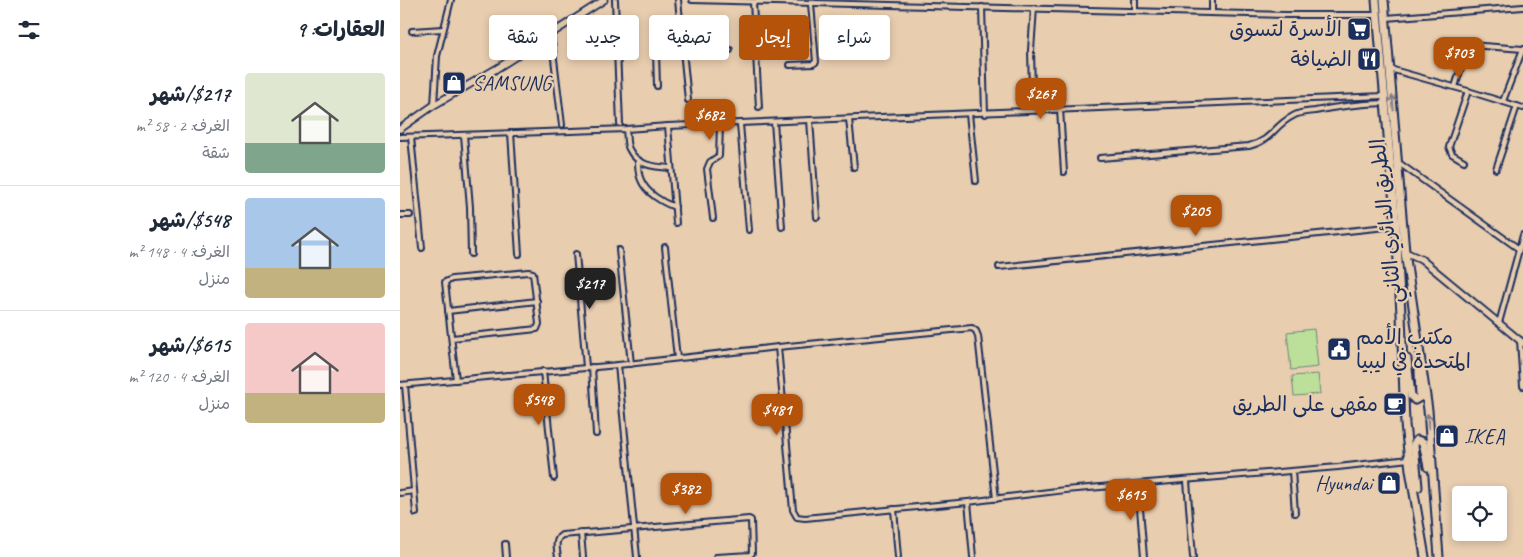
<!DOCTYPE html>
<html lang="ar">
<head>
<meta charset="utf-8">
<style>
  body { margin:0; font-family:Caveat,"Playpen Sans Arabic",sans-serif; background:#f6f6f7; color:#1f2937; direction:rtl; height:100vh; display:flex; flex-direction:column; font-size:19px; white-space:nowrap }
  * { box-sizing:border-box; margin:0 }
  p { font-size:16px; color:#747a83 }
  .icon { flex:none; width:28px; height:28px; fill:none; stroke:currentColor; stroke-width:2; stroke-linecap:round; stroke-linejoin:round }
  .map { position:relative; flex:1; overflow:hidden; direction:ltr }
  .details { display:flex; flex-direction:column; background:#fff; width:400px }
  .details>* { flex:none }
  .guide { position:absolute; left:15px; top:15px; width:475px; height:45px; direction:rtl; display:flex; gap:10px }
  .fabs { position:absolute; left:1052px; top:486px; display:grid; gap:10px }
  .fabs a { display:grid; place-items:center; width:55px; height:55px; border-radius:5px; background:#fff; box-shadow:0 2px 8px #0003; font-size:25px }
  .price { position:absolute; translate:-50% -42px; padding:0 11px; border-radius:10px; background:#b45309; color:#fff; font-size:16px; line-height:32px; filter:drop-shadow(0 1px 2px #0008) }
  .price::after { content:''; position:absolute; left:50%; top:30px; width:15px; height:11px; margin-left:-8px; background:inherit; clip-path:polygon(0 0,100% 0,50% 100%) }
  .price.on { background:#222; color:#fff }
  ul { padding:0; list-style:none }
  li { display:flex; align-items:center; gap:15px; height:125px; padding:0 15px }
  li+li { border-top:1px solid #e0e1e3 }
  li span { display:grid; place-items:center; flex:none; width:140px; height:100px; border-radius:5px; color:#555 }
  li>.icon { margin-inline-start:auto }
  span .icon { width:60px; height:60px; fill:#fffc; stroke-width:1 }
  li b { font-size:21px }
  h2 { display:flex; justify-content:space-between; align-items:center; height:60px; padding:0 15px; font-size:21px }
  .chip { padding:0 18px; border-radius:5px; background:#fff; box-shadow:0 2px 8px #0003; font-size:18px; line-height:45px }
  .chip.on { background:#b45309; color:#fff }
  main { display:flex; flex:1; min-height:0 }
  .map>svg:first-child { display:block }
</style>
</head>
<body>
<main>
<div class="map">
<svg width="1123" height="557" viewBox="0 0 1123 557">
  <rect width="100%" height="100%" fill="#e8cdaf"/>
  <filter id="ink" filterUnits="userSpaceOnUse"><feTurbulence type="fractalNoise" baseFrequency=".02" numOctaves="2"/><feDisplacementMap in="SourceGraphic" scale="10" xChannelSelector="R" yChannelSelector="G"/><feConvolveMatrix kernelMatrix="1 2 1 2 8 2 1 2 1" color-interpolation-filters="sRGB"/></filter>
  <g filter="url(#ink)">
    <g fill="#bcdf99" stroke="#6c877c">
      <polygon points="914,329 918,367 891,370 887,332"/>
      <polygon points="918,374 920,394 894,396 892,376"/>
    </g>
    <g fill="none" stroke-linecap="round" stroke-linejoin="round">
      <g stroke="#1b2f5e" stroke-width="8">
        <g id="street">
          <polyline points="215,0 220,124"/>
          <polyline points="278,0 288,100"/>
          <polyline points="292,0 886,15 977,15"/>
          <polyline points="812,0 812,13"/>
          <polyline points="353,2 359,107"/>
          <polyline points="582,7 585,114"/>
          <polyline points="735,11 735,0"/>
          <polyline points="986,18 1123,7"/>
          <polyline points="12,31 43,29"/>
          <polyline points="151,34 162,125"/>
          <polyline points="390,65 413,64 416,62 411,4"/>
          <polyline points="990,69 1068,91 1123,108"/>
          <polyline points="257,86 256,52 258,51 330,50"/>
          <polyline points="1055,87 1067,48 1070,45 1123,49"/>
          <polyline points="632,91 631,50 634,8"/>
          <polyline points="1103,101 1123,49"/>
          <polyline points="34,105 37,56 51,0"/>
          <polyline points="660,109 664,172"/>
          <polyline points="569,114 576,181"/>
          <polyline points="449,119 454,167"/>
          <polyline points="410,120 417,217"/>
          <polyline points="374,122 382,227"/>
          <polyline points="340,124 349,230"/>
          <polyline points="268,126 276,223"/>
          <path d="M 226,129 C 227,135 226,144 229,149 C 237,166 255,167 271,168"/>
          <polyline points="111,133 119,254"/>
          <polyline points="64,135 70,207 71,254"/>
          <polyline points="0,137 226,129 268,126 984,96"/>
          <polyline points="11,137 22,248"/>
          <path d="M 700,158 L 849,146 C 873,140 873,126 893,116 C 899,112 908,112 915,111 C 939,106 961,104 985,103"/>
          <path d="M 238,160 C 238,166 238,174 241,180 C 246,193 263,203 275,207"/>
          <polyline points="1064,161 1052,154 1049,147 1068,91"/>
          <polyline points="999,163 1119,249"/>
          <polyline points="1096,169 1117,106"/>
          <polyline points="0,215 10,215"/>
          <polyline points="313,218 307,169 310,162 319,156 320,125"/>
          <polyline points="265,247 277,358"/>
          <polyline points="219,250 231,364"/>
          <polyline points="176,254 186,367"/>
          <polyline points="599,267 996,226"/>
          <polyline points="48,311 137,301"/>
          <polyline points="1099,323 1123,235"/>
          <polyline points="52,338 137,329 139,324 133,273 128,272 52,279 45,282 56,380"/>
          <polyline points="1120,340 1123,386"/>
          <polyline points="378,347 393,510 397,517 405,518 568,502"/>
          <polyline points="218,365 237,557"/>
          <polyline points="192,367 196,434"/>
          <polyline points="143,371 154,478"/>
          <polyline points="0,385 218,365 378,347 572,328 576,331 578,336 596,499"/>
          <polyline points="5,385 16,513"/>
          <polyline points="892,471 895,513"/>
          <polyline points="787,481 793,557"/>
          <polyline points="738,484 744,557"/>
          <polyline points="0,493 14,491"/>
          <polyline points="494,509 498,557"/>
          <polyline points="181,533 183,557"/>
          <polyline points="105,544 106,557"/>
          <path d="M 158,557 C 157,549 154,540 162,535 L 349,519 L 351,520 L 352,553 L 350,555 L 316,557"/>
          <polyline points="573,557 568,502 665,490 938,467 1009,459"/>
        </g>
      </g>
      <g stroke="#1b2f5e" stroke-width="9">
        <g id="primary">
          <polyline points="0,129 34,105 96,69 204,0"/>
          <polyline points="1005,252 1021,259 1123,343"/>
        </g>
      </g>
      <g stroke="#1b2f5e" stroke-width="11">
        <g id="highway">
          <polyline points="976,0 996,226 1001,314 1005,424 1010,470 1025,557"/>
          <polyline points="984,0 1005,252 1028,410 1039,557"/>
          <polyline points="1007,359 1011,396 1015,400 1020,397 1019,371"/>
          <polyline points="1018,487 1014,444 1017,440 1023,442 1028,467"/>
        </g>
      </g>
      <use href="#street" stroke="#e8cdaf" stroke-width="4"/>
      <use href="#primary" stroke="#e8cdaf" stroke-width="5.5"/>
      <use href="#highway" stroke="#e8cdaf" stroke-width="7"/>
    </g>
    <defs><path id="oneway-shaft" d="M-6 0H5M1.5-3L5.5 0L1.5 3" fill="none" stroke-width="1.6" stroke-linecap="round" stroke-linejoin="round" transform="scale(1.25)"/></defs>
    <g stroke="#827e86">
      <use href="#oneway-shaft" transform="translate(993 103) rotate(-95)"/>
      <use href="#oneway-shaft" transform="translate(1028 421) rotate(-94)"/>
    </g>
  </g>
  <defs>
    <g id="supermarket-square" transform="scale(1.25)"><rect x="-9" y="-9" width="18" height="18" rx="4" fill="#1b2f5e" stroke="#e8cdaf"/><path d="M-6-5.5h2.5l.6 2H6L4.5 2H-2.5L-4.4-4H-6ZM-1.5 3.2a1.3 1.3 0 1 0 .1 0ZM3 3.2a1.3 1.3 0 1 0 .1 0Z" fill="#fff"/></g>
    <g id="restaurant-square" transform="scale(1.25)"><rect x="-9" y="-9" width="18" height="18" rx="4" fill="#1b2f5e" stroke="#e8cdaf"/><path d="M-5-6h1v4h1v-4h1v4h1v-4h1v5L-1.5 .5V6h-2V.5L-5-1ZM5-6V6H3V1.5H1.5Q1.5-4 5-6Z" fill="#fff"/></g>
    <g id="shop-square" transform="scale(1.25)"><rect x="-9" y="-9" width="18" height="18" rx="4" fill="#1b2f5e" stroke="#e8cdaf"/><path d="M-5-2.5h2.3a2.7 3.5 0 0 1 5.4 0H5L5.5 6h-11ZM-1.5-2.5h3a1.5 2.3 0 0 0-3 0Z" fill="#fff"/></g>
    <g id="civic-square" transform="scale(1.25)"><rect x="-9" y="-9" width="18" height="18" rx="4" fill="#1b2f5e" stroke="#e8cdaf"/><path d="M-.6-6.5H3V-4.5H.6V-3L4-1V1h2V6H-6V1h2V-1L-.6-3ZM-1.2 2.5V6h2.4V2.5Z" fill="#fff"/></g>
    <g id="cafe-square" transform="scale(1.25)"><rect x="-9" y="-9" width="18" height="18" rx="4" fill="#1b2f5e" stroke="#e8cdaf"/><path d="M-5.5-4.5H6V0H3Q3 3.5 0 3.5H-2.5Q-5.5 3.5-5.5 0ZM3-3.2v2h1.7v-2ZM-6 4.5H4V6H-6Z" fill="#fff"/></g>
  </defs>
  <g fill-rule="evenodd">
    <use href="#supermarket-square" x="959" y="29"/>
    <use href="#restaurant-square" x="969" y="59"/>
    <use href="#shop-square" x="54" y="83"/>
    <use href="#civic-square" x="939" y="349"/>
    <use href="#cafe-square" x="995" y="404"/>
    <use href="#shop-square" x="1047" y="436"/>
    <use href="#shop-square" x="989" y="483"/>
  </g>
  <g text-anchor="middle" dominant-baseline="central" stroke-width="4.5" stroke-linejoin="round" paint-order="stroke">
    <g font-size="21" fill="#1b2f5e" stroke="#e8cdaf" text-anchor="end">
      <text x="942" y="29">الأسرة لتسوق</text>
      <text x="952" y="59">الضيافة</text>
      <text x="72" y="83" text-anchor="start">SAMSUNG</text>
      <text x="956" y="337" text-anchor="start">مكتب الأمم<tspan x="956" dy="24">المتحدة في ليبيا</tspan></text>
      <text x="978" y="404">مقهى على الطريق</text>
      <text x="1064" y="436" text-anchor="start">IKEA</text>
      <text x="972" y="483">Hyundai</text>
    </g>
    <g font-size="21" fill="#1b2f5e" stroke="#e8cdaf">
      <text transform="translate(986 221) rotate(-96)">الطريق الدائري الثاني</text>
    </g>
  </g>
</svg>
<div class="fabs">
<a><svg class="icon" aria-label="locate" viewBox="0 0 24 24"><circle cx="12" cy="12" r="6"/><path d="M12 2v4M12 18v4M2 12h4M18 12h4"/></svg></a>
</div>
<b class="price" style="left:1059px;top:79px">$703</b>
<b class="price" style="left:641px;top:120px">$267</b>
<b class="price" style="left:310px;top:141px">$682</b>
<b class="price" style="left:796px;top:237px">$205</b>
<b class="price on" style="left:190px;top:310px">$217</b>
<b class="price" style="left:139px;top:426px">$548</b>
<b class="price" style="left:377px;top:436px">$481</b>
<b class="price" style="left:286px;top:515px">$382</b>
<b class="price" style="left:731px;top:521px">$615</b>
<div class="guide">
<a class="chip">شراء</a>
<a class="chip on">إيجار</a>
<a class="chip">تصفية</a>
<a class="chip">جديد</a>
<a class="chip">شقة</a>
</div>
</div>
<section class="details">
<h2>العقارات: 9<svg class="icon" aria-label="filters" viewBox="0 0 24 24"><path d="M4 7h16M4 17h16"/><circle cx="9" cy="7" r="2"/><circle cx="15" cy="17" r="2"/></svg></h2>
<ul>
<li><span style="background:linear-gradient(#dfe7d0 70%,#7fa58c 0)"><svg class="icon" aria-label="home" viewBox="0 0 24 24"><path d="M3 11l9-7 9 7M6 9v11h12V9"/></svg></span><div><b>$217/شهر</b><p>الغرف: 2 · 58 m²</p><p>شقة</p></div></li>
<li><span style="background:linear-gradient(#a9c7e8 70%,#c2b280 0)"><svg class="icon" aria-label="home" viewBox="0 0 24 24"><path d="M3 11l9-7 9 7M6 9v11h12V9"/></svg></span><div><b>$548/شهر</b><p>الغرف: 4 · 148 m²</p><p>منزل</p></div></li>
<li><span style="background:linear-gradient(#f6c9c9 70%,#c2b280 0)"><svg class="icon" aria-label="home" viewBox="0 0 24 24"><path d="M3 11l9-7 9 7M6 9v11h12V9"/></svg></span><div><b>$615/شهر</b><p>الغرف: 4 · 120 m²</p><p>منزل</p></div></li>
</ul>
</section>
</main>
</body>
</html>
